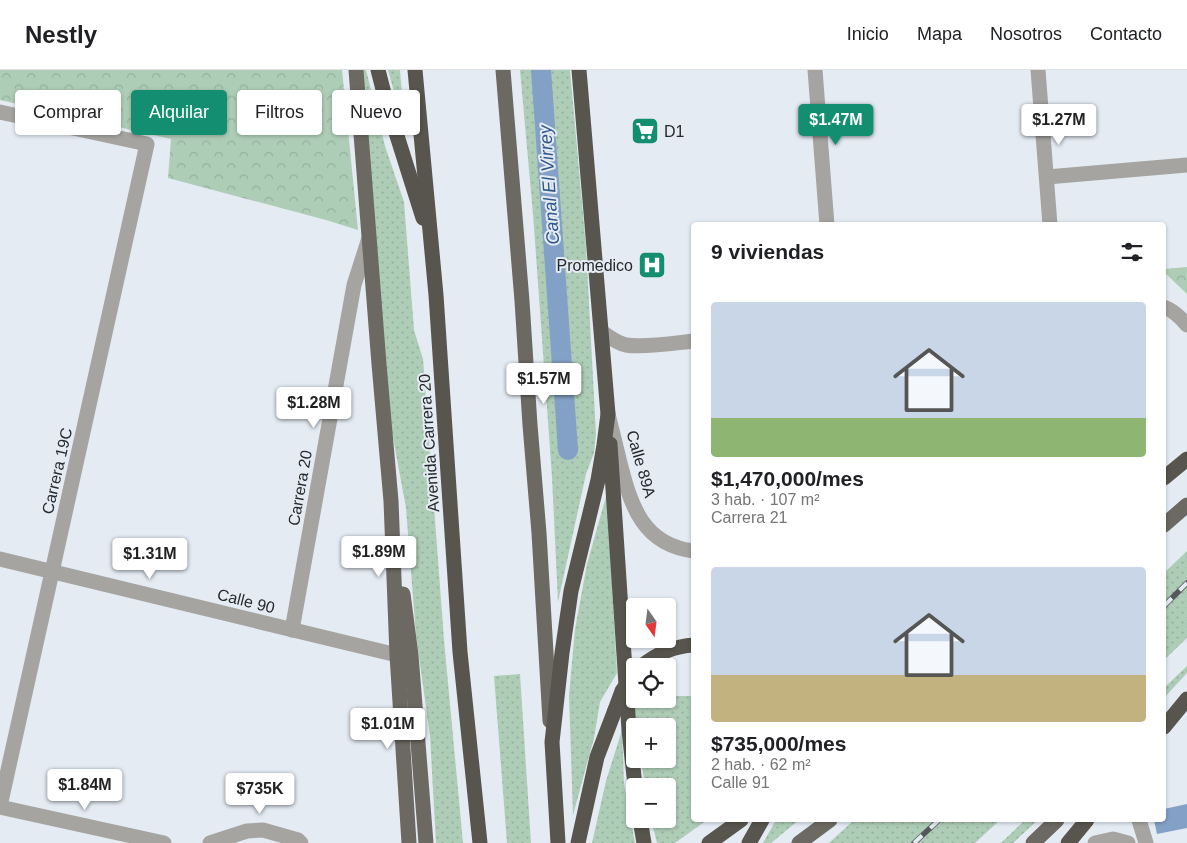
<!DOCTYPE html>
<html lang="es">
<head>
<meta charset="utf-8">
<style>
  body { margin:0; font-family:Arial,sans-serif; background:#f2f2f2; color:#202124; height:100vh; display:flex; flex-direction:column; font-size:19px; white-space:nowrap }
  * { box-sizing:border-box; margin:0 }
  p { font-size:16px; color:#757577 }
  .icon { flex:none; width:28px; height:28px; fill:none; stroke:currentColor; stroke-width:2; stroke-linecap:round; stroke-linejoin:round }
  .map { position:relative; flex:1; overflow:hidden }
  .sheet { position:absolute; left:691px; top:152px; width:475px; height:600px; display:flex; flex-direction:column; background:#fff; border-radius:5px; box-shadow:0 1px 4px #0004 }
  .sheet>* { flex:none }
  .guide { position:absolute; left:15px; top:20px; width:475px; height:45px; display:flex; gap:10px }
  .needle { width:32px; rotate:166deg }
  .buttons { position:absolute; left:626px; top:528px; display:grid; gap:10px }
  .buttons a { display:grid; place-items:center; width:50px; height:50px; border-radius:5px; background:#fff; box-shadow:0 1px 4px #0004; font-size:25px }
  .price { position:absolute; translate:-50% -42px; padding:0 11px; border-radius:5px; background:#fff; color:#222; font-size:16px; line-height:32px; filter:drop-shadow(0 1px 2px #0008) }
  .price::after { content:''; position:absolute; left:50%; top:30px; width:15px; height:11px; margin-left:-8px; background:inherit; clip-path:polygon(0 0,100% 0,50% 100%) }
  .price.active { background:#148e71; color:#fff }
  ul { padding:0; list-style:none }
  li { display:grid; align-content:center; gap:10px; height:265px; padding:0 20px }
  li span { display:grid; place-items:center; height:155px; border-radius:5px; color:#555 }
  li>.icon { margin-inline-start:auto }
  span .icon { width:90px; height:90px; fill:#fffc; stroke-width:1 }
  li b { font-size:21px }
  h2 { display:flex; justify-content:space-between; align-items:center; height:60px; padding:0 20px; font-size:21px }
  .pill { padding:0 18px; border-radius:5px; background:#fff; box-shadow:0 1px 4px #0004; font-size:18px; line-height:45px }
  .pill.active { background:#148e71; color:#fff }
  header { display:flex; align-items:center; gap:30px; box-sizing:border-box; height:70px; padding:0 25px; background:#fff; border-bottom:1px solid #e0e0e0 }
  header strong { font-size:24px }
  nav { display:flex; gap:28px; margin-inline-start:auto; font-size:18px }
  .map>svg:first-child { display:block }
</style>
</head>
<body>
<header>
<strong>Nestly</strong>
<nav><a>Inicio</a><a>Mapa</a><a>Nosotros</a><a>Contacto</a></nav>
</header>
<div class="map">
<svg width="1187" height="773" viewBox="0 0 1187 773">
  <defs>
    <pattern id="grass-dots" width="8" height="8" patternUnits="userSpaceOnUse" patternTransform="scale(1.25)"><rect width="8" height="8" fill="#aecdb7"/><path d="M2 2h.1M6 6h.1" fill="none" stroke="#96b09e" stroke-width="1.8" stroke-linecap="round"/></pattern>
    <pattern id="park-crowns" width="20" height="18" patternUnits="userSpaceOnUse" patternTransform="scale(1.25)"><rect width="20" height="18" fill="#aecdb7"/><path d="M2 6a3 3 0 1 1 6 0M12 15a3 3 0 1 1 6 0" fill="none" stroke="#96b09e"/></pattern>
  </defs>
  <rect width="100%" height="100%" fill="#e4ebf3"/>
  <g fill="url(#grass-dots)">
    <polygon points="360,0 366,0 385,76 404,132 414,260 423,289 444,570 463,773 436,773 430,666 416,565 406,438 392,362"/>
    <polygon points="388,0 400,0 405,61"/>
    <polygon points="520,0 570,0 586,177 596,364 594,383 586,404 558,532 552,407 533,144"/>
    <polygon points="607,423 617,603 600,632 594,668 573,745 569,625 575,559 587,494"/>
    <polygon points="1187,481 1187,568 1164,590 1164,503"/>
    <polygon points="1187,596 1187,603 1164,628 1164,618"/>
    <polygon points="520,604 531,773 507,773 494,606"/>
    <polygon points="668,622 673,626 694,626 694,750 707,750 675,773 657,773 651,749 668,749 668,716 645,716 641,689 668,689 668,656 636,656 633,635 637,629 668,629"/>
    <polygon points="622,660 624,714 635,773 592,773 606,711"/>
    <polygon points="776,750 799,750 771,773 763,773"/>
    <polygon points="854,750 1000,750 975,773 829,773"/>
    <polygon points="1025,750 1038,750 1013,773 1001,773"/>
  </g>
  <g fill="url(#park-crowns)">
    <polygon points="0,0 342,0 358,160 326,150 168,108 171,69 0,30"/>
    <polygon points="1187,197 1187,224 1164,202 1164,199"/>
  </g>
  <polygon fill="#83a0c6" points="1187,734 1187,758 1157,764 1154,750 1164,750 1164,739"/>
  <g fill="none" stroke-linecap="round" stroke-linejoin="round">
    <polyline stroke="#83a0c6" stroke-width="20" points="541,0 568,380"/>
    <g stroke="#a5a4a0" stroke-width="15">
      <polyline points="815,0 827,155"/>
      <polyline points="1038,0 1050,155"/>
      <polyline points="0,42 147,74 0,736"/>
      <polyline points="1047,107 1187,95"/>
      <path d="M 1164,237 C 1173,240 1181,248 1187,255"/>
      <path d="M 602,262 C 609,267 617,273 626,275 C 644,278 675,273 694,271"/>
      <path d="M 608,344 C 612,360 616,376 620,393 C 631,436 643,475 694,481"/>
      <polyline points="0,489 397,585"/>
      <polyline points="292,560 354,215 369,168"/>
      <polyline points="0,737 164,773"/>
      <polyline points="1139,750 1146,773"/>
      <polyline points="210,773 247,761 263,760 298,770 301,773"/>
      <polyline points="1095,773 1113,769 1128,773"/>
    </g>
    <g stroke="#6c6962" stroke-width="15">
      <polyline points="356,0 379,294 391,431 397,585 409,773"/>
      <polyline points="503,0 522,231 530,355 539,463 550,651"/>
      <polyline points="1164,455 1187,435"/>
      <polyline points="403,524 411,585 426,773"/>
      <polyline points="799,773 830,750"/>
      <polyline points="1033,773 1057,750"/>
    </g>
    <g stroke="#57554d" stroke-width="15">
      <polyline points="378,0 386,31 423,148"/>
      <polyline points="415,0 436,225 460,582 480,773"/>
      <polyline points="610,374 629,660 635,716"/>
      <polyline points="1164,408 1187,389"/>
      <path d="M 642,596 C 656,584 675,576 694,575"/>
      <polyline points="1164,657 1187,629"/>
      <polyline points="640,749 644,773"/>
      <polyline points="558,773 552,672 562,583 571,521 598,410 604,375 608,344 579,0"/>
      <polyline points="578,773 597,687 615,640"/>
      <polyline points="709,773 741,750"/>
      <polyline points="749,773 762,750"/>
      <polyline points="1068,773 1087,750"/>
    </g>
    <g stroke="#54585b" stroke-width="5.5">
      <g id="rail">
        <polyline points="1164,536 1187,513"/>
        <polyline points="914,773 939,750"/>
      </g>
    </g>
    <use href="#rail" stroke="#e4ebf3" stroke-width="4" stroke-dasharray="11" stroke-linecap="butt"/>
    <polyline stroke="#57554d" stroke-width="15" points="615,640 622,621 635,603"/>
  </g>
  <defs>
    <g id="supermarket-square" transform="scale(1.4375)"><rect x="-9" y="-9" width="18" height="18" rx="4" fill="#148e71" stroke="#e4ebf3"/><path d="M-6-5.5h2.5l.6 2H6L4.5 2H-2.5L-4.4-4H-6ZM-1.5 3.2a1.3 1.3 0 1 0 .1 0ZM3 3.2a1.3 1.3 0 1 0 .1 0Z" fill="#fff"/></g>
    <g id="hospital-square" transform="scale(1.4375)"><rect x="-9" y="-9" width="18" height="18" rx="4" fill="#148e71" stroke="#e4ebf3"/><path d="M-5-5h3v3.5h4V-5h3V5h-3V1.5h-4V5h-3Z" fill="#fff"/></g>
  </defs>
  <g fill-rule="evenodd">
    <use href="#supermarket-square" x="645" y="61"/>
    <use href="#hospital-square" x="652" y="195"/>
  </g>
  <g text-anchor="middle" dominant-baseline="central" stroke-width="4" stroke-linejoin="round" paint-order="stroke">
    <g font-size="16" fill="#26292b" stroke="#e4ebf3" text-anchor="start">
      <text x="664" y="61">D1</text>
      <text x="633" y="195" text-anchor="end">Promedico</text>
    </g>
    <g font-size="16" fill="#26292b" stroke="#e4ebf3">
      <text transform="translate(429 373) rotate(-94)">Avenida Carrera 20</text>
      <text transform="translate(641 394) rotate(74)">Calle 89A</text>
      <text transform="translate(57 401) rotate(-77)">Carrera 19C</text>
      <text transform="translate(300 418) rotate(-80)">Carrera 20</text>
      <text transform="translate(246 531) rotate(14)">Calle 90</text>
    </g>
    <g font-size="18" font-style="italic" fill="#2f5789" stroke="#e4ebf3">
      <text transform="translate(549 115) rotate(-94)">Canal El Virrey</text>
    </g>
  </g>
</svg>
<div class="buttons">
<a><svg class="needle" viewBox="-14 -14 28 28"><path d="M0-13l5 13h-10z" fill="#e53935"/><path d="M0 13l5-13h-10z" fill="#757577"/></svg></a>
<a><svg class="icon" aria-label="locate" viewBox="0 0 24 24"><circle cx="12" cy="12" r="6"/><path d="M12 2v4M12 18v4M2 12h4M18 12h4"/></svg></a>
<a>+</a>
<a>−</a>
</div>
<b class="price active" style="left:836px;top:76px">$1.47M</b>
<b class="price" style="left:1059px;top:76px">$1.27M</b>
<b class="price" style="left:544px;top:335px">$1.57M</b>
<b class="price" style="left:314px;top:359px">$1.28M</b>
<b class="price" style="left:379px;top:508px">$1.89M</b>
<b class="price" style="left:150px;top:510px">$1.31M</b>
<b class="price" style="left:388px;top:680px">$1.01M</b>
<b class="price" style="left:85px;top:741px">$1.84M</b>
<b class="price" style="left:260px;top:745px">$735K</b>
<div class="guide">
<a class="pill">Comprar</a>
<a class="pill active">Alquilar</a>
<a class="pill">Filtros</a>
<a class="pill">Nuevo</a>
</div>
<section class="sheet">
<h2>9 viviendas<svg class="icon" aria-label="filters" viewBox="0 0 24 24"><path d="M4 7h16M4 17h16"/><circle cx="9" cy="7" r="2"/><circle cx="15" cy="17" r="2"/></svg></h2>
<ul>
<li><span style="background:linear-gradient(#c9d6e8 75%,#8fb573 0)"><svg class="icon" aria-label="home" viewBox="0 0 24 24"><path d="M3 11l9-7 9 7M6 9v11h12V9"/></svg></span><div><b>$1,470,000/mes</b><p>3 hab. · 107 m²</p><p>Carrera 21</p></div></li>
<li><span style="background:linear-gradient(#c9d6e8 70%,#c2b280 0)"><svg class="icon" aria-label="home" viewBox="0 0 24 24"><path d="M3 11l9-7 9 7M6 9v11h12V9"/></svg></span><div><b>$735,000/mes</b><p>2 hab. · 62 m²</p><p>Calle 91</p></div></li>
</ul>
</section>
</div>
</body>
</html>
